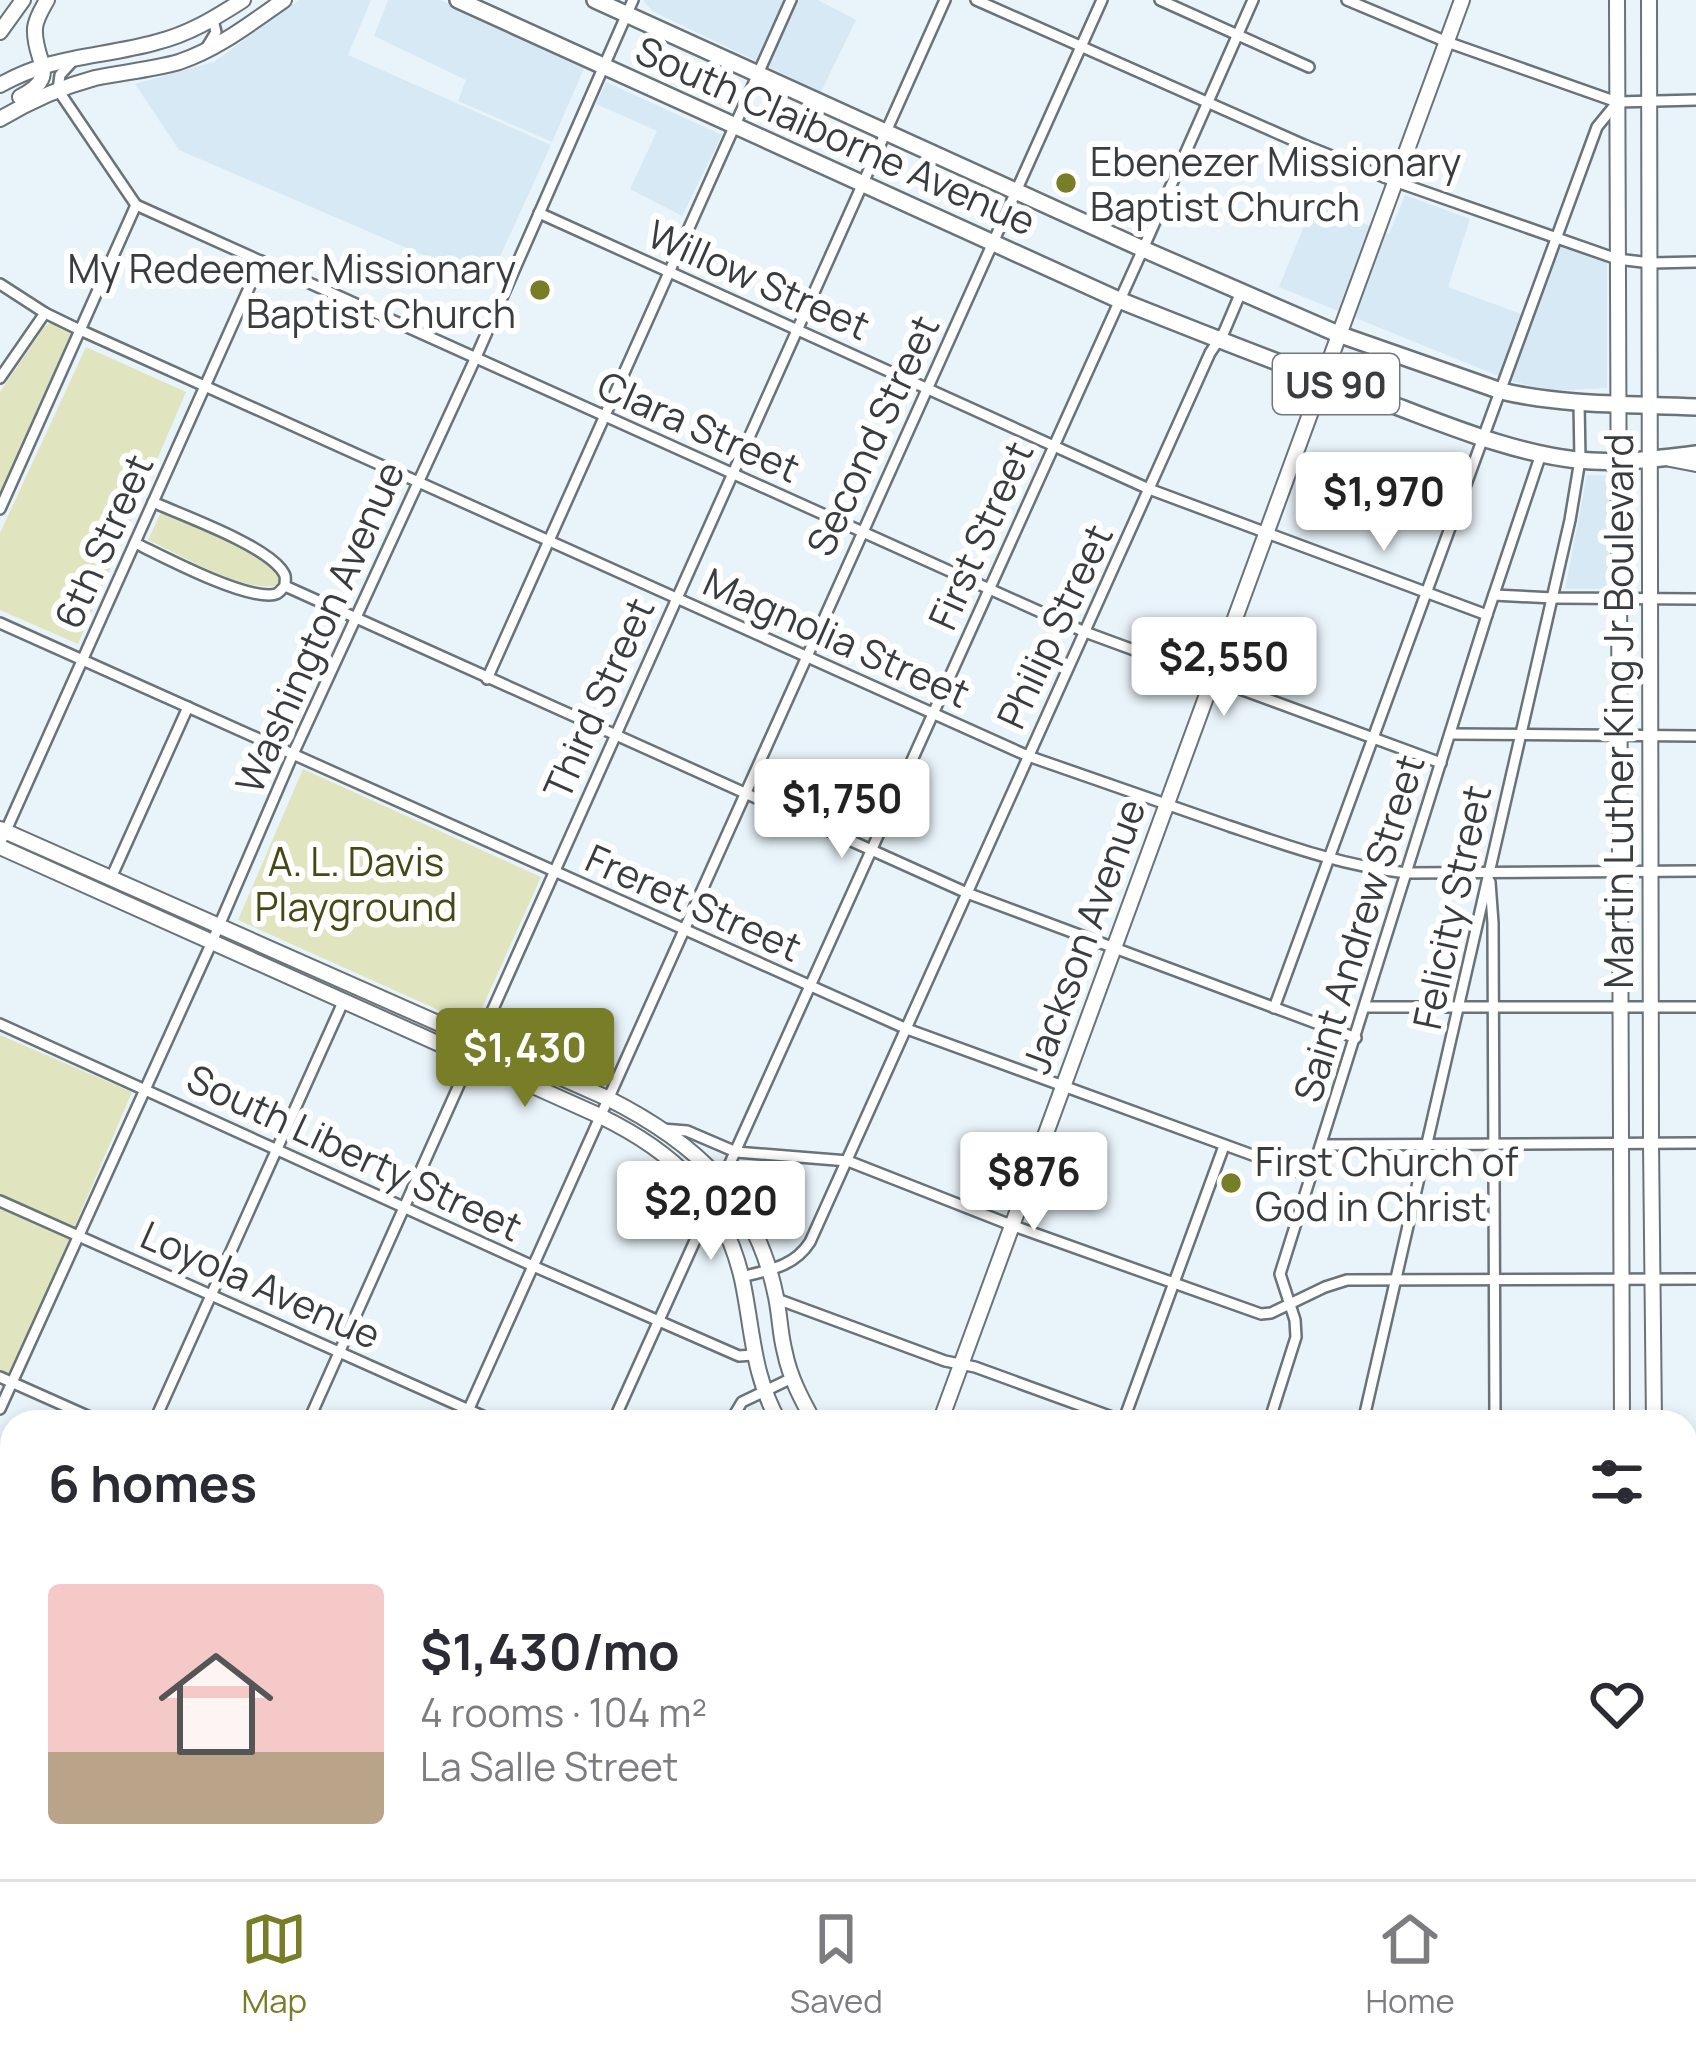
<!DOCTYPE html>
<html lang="en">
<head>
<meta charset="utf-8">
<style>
  body { margin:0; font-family:Manrope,sans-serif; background:#f2f2f3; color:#2b2b33; height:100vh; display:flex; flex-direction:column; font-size:45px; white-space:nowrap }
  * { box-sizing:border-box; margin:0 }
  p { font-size:39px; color:#7c7c81 }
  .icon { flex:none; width:66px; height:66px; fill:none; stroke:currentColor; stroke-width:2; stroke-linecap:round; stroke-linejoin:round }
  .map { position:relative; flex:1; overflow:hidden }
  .side { position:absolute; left:0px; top:1410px; width:1698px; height:471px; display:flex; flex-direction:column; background:#fff; border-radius:36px 36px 0 0; box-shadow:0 6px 18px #0003 }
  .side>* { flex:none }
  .price { position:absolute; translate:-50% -102px; padding:0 27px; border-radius:12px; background:#fff; color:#222; font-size:39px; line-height:78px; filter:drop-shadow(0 3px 6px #0008) }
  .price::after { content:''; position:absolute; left:50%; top:72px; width:36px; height:27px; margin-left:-18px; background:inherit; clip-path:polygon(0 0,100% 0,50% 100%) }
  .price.on { background:#787d27; color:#fff }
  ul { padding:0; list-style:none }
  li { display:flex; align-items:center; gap:36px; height:300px; padding:0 48px }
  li+li { border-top:3px solid #e1e1e2 }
  li span { display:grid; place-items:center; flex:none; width:336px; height:240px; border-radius:12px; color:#555 }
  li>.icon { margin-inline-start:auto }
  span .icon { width:144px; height:144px; fill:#fffc; stroke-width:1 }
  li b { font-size:51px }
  h2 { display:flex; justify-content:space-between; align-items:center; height:144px; padding:0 48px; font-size:51px }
  .dock { display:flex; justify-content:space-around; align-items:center; height:168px; border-top:3px solid #e1e1e2; background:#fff; font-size:33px; color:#7c7c81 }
  .dock a { display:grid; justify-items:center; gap:6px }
  .dock .on { color:#787d27 }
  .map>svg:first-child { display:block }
</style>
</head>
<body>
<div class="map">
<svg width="1696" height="1879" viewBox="0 0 1696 1879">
  <rect width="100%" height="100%" fill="#e9f4fa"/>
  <g fill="#d7e9f4">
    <polygon points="299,0 371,0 348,55 551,145 488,283 179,150 135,84 214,62"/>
    <polygon points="388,0 440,0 586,64 552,142 458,101 466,80 374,36"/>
    <polygon points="643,0 818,0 856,20 821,92 652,11"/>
    <polygon points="606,82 722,135 682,216 630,189 657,131 596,104"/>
    <polygon points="1405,195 1470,219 1448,287 1532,318 1559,244 1607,259 1607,388 1552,391 1511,381 1279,287 1314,202 1389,234"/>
    <polygon points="1587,475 1612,476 1608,589 1565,589"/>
  </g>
  <g fill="#e0e5bf">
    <polygon points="50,323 71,333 0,492 0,392 44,327"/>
    <polygon points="86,347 186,392 78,644 0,610 0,533"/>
    <path d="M 161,512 C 189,525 267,555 281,579 L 276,586 C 239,591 183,556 148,540 Z"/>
    <polygon points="303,769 541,877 474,1026 238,920"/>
    <polygon points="0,1035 132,1092 11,1376 0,1371"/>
  </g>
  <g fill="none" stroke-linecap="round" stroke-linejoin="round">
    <g stroke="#697378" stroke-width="14">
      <g id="street">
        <polyline points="976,0 1304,145 1394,181 1617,259 1651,263 1696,262"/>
        <polyline points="1160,0 1309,67"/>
        <polyline points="1347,0 1447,42 1617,102 1696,100"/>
        <polyline points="207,47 216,32 213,20"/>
        <polyline points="71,63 60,75 58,90 136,205 1085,632 1441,763"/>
        <polyline points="539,213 1149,489 1487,615"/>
        <path d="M 0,284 L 45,313 L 80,330 L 1028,756 C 1095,780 1162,803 1229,826 C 1288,846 1344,866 1407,873 L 1696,871"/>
        <polyline points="0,378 45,313"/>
        <polyline points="0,509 136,205"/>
        <path d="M 135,543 C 166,558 236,595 269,595 C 278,595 278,593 285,586 C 285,577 287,577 281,569 C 260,543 184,516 153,502"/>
        <polyline points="285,586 967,893 1356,1038"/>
        <polyline points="1494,595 1553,598 1696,599"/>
        <polyline points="0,623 907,1029 1310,1176"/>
        <polyline points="487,679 791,0"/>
        <polyline points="1451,734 1696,736"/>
        <polyline points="0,844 261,261"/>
        <polyline points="111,878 188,707"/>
        <polyline points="1490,882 1493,923 1495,1422"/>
        <polyline points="1366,1007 1696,1007"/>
        <polyline points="1274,1008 1597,127 1615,105"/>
        <polyline points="0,1024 533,1266 739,1356 753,1355"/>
        <polyline points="662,1129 687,1131 736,1152 848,1161 1011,1225 1261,1314 1271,1313 1325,1287 1347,1280 1696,1279"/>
        <polyline points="1322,1145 1696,1143"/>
        <polyline points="0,1201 496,1422"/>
        <path d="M 741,1277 C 769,1270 794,1267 810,1242 L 1210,353 L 1224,332 L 1241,292"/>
        <polyline points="777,1299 945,1361 975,1367 1126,1422"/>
        <polyline points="0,1377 101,1422"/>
        <polyline points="0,1409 212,942 293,754 476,357 633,0"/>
        <polyline points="154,1422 344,1000"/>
        <polyline points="308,1422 945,0"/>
        <polyline points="463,1422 1102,0"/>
        <polyline points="613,1422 1143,249 1253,0"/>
        <polyline points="730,1422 742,1402 792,1378"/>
        <polyline points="1123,1422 1224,1146"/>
        <polyline points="1269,1422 1296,1337 1295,1320 1280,1274 1487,615 1541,454"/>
        <polyline points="1363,1422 1570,520 1580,460 1579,403"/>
        <polyline points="1686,1441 1696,1441"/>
        <polyline points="1686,1454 1696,1454"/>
        <polyline points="0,1551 12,1556"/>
        <polyline points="0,1727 12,1733"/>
        <polyline points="1686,1763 1696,1763"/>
        <polyline points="0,1767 12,1740"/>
        <polyline points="316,1869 338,1879"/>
        <polyline points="578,1869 605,1879"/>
        <polyline points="968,1869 995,1879"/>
        <polyline points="1214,1869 1257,1879"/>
        <polyline points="102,1879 106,1869"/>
        <polyline points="258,1879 262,1869"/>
        <polyline points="408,1879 413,1869"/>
        <polyline points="524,1879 528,1869"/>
        <polyline points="957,1879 961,1869"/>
        <polyline points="1126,1879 1130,1869"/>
        <polyline points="1270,1879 1696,1876"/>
      </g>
    </g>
    <g stroke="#697378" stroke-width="18">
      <g id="secondary">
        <polyline points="1617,0 1622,1422"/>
        <polyline points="1649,0 1651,1143 1654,1422"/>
        <polyline points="0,32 23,0"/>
        <path d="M 0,85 C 55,54 100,58 157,42 C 189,34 215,18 243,0"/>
        <path d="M 20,97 C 62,75 33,62 35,28 C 36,18 42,9 47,0"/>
        <path d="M 0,119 C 30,101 61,87 95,78 C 123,72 151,70 179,62 C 218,49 251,23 284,0"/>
        <polyline points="1670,459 1696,464"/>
        <path d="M 0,829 L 607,1098 C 695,1142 756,1197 776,1297 C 780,1316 780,1335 785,1353 C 790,1378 802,1400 814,1422"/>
        <path d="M 0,847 L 600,1116 C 672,1151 723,1196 742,1279 C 753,1330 752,1374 779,1422"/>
        <polyline points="940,1422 1462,0"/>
        <polyline points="1686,1622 1696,1622"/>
        <polyline points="1686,1653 1696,1653"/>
        <polyline points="1622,1869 1622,1879"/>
        <polyline points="772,1879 776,1869"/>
        <polyline points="1653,1879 1653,1869"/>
      </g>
    </g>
    <g stroke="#697378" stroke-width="20">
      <g id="primary">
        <path d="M 458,0 L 1119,300 C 1209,336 1301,372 1393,405 C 1452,427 1514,453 1577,460 C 1616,464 1657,459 1696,454"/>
        <path d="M 595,0 L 1143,249 L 1338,334 L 1501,391 C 1565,406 1630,404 1696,407"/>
      </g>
    </g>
    <use href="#street" stroke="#fff" stroke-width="9"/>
    <use href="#secondary" stroke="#fff" stroke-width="14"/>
    <use href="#primary" stroke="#fff" stroke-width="15"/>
  </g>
  <g fill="#787d27" stroke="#fff" stroke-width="4.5">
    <circle cx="1066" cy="183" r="12"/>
    <circle cx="540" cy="290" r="12"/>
    <circle cx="1231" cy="1183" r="12"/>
  </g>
  <g text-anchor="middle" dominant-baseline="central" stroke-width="12" stroke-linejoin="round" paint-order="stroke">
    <rect fill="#fff" stroke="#747779" stroke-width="3" x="1273" y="354" width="126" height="60" rx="9"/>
    <g font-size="36" font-weight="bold" fill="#393d40">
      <text x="1336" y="384">US 90</text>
    </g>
    <g font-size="39" fill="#393d40" stroke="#fff">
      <text transform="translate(836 135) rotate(24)">South Claiborne Avenue</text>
      <text transform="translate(759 279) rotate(24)">Willow Street</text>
      <text transform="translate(699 426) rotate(24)">Clara Street</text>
      <text transform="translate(872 435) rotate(-65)">Second Street</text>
      <text transform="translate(980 535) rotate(-66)">First Street</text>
      <text transform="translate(103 541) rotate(-66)">6th Street</text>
      <text transform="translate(1054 626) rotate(-65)">Philip Street</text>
      <text transform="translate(319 627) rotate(-66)">Washington Avenue</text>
      <text transform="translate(837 637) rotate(24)">Magnolia Street</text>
      <text transform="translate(598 698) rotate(-66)">Third Street</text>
      <text transform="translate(1618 711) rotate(-90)">Martin Luther King Jr Boulevard</text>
      <text transform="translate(694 902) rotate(24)">Freret Street</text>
      <text transform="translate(1451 907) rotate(-78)">Felicity Street</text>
      <text transform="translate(1358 928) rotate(-73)">Saint Andrew Street</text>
      <text transform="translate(1083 936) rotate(-70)">Jackson Avenue</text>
      <text transform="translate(355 1152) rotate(25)">South Liberty Street</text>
      <text transform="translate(261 1284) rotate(24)">Loyola Avenue</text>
    </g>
    <g font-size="39" fill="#393d40" stroke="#fff" text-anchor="start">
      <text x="1090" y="161">Ebenezer Missionary<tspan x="1090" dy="45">Baptist Church</tspan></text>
      <text x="516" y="268" text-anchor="end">My Redeemer Missionary<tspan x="516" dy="45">Baptist Church</tspan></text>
      <text x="1255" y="1161">First Church of<tspan x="1255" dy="45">God in Christ</tspan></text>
    </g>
    <g font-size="39" fill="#464914" stroke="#fff">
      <text x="356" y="861">A. L. Davis<tspan x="356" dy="45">Playground</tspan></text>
    </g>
  </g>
</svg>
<b class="price" style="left:1384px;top:554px">$1,970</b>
<b class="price" style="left:1224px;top:719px">$2,550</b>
<b class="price" style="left:842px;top:861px">$1,750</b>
<b class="price on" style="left:525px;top:1110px">$1,430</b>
<b class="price" style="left:1034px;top:1234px">$876</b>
<b class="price" style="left:711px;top:1263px">$2,020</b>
<section class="side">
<h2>6 homes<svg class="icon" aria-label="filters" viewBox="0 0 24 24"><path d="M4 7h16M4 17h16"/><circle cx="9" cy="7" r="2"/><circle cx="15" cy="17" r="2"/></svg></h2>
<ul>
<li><span style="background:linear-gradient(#f6c9c9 70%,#b9a48a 0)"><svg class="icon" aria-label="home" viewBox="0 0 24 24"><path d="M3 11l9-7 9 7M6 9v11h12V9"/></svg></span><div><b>$1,430/mo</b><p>4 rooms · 104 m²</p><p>La Salle Street</p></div><svg class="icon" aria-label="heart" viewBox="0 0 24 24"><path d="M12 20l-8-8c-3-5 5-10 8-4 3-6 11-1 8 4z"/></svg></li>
</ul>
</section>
</div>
<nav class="dock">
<a class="on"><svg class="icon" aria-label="map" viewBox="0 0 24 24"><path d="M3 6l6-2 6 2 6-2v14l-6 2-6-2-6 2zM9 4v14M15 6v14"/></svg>Map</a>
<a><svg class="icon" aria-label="saved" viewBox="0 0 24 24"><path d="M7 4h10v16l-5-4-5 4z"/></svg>Saved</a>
<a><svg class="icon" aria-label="home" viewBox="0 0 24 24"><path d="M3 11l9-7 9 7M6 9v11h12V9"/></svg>Home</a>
</nav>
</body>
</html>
